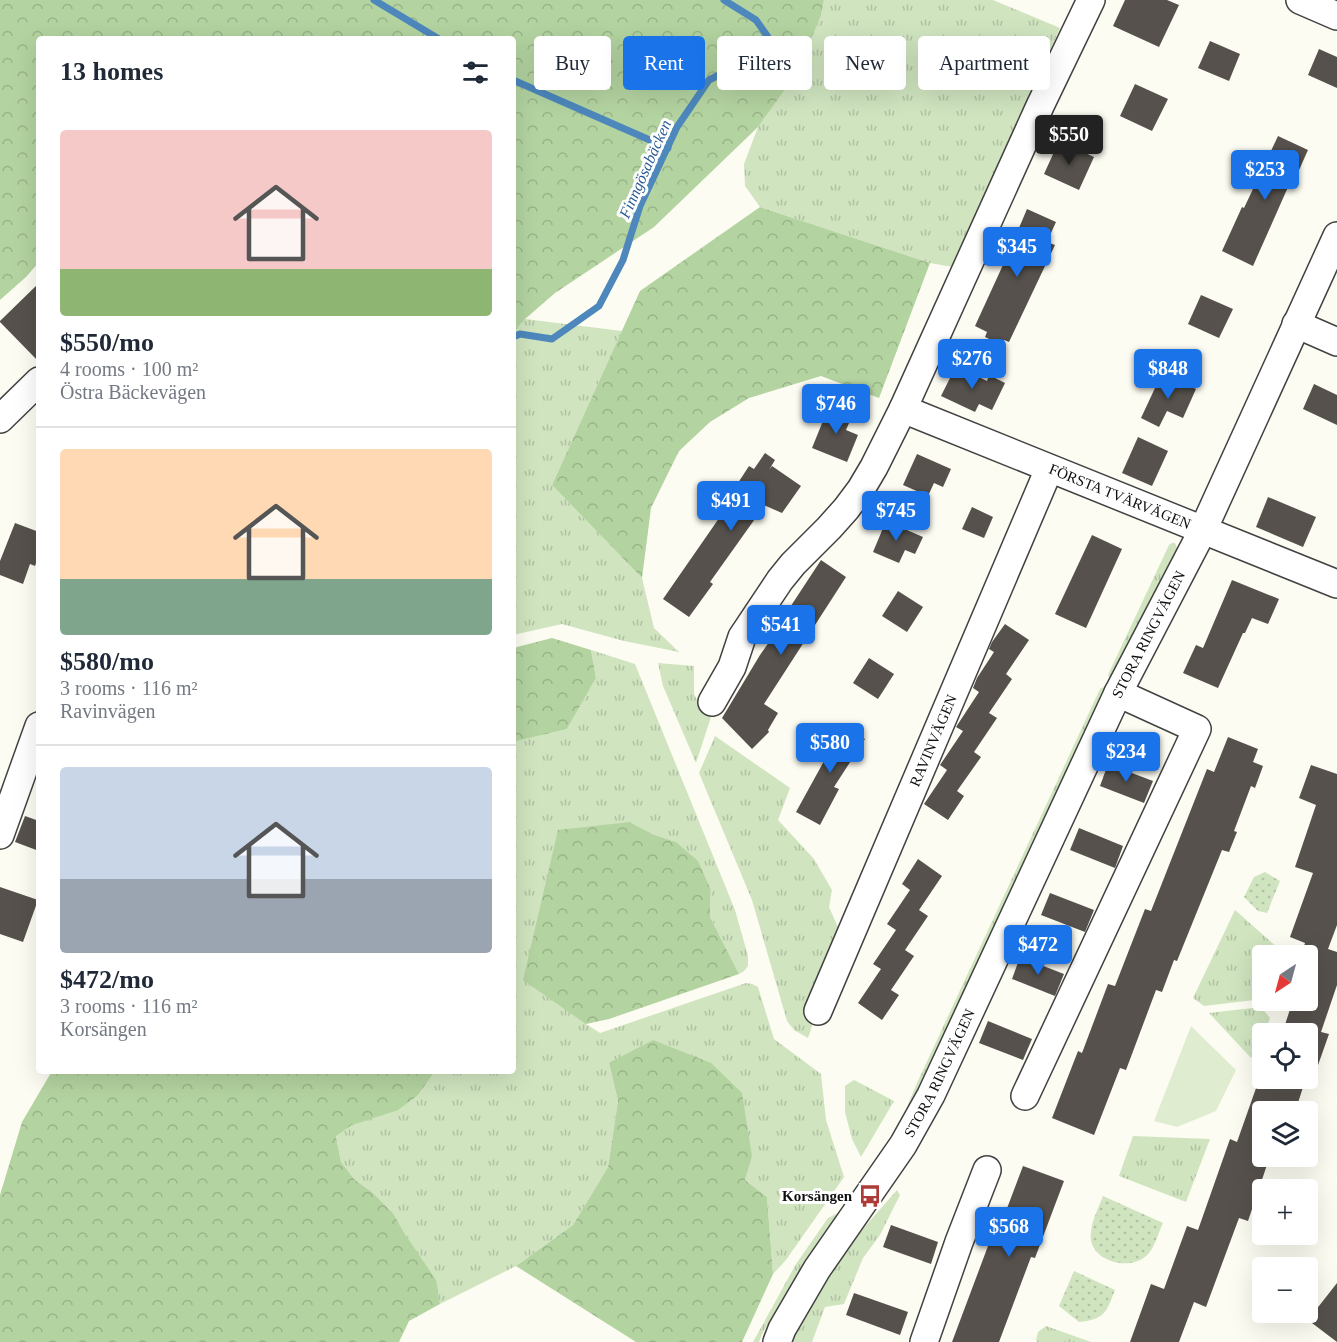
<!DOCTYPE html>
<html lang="en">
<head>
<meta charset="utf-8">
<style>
  body { margin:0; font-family:Georgia,serif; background:#f2f2f3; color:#1f2937; height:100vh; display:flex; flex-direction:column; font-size:22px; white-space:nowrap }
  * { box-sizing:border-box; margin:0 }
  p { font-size:20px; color:#747a83 }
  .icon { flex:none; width:33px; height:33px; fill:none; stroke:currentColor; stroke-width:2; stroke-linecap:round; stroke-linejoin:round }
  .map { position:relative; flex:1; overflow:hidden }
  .side { position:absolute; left:36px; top:36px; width:480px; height:1038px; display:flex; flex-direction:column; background:#fff; border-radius:6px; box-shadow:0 6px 24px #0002 }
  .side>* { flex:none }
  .banner { position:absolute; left:534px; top:36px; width:570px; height:54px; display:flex; gap:12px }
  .needle { width:39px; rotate:216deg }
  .tools { position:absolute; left:1252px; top:945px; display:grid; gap:12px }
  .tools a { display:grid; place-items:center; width:66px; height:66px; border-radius:6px; background:#fff; box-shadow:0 6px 24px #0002; font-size:30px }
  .price { position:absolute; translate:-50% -51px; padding:0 14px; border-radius:6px; background:#1a73e8; color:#fff; font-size:20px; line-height:39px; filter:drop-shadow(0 2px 3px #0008) }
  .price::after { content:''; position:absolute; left:50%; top:36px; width:18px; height:14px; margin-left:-9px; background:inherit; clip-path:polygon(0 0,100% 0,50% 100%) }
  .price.current { background:#222; color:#fff }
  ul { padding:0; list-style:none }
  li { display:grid; align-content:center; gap:12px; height:318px; padding:0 24px }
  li+li { border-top:2px solid #e0e1e3 }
  li span { display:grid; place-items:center; height:186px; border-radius:6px; color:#555 }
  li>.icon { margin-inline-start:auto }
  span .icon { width:108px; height:108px; fill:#fffc; stroke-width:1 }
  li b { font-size:26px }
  h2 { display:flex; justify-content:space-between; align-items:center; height:72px; padding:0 24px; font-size:26px }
  .tag { padding:0 21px; border-radius:6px; background:#fff; box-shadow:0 6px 24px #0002; font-size:21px; line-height:54px }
  .tag.current { background:#1a73e8; color:#fff }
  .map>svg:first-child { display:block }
</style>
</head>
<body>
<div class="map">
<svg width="1337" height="1342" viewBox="0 0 1337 1342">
  <defs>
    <pattern id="grass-tufts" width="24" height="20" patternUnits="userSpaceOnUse" patternTransform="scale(1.5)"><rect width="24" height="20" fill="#cfe4bf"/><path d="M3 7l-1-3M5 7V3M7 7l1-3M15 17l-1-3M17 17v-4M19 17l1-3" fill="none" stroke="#b1c2a3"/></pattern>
    <pattern id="forest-crowns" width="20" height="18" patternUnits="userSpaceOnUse" patternTransform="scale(1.5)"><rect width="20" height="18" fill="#b3d3a0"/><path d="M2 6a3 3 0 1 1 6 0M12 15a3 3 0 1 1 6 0" fill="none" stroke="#99b489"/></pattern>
    <pattern id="park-dots" width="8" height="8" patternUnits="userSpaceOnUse" patternTransform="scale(1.5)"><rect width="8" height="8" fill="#cfe4bf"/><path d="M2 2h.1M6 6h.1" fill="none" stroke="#b1c2a3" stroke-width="1.8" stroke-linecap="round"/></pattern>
  </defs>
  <rect width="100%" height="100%" fill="#fdfcf2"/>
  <g fill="url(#grass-tufts)">
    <polygon points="824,0 993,0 1060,28 953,267 930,263 760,207 745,186 744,164 758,127 797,73 821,16"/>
    <polygon points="525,319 622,331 552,485 642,578 654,628 679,652 624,641 562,624 513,635 513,333"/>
    <polygon points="1172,543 1175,543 1178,550 1112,680 1110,679 1108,675 1169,545"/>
    <polygon points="591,650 635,664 735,910 748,956 748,966 744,971 739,974 710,917 710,888 676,842 652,834 630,822 586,1024 600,1033 746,983 752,984 758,987 774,1039 821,1074 826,1120 844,1177 786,1260 773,1274 767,1197 745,1180 752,1157 609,1063 618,1101 608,1167 573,1225 516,1266 440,1304 435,1280 405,1234 393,1213 372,1192 355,1180 341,1162 336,1135 352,1125 418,1095 434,1073 434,1071 513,1071 513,742 567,729 596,678"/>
    <polygon points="658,663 694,666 694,694 700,706 712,714 696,763 663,686"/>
    <polygon points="1105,686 1108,689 906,1121 904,1114 917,1083 1100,689"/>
    <polygon points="715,736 790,788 778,820 814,859 832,890 829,907 842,936 808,1038 794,1030 787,1021 752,900 699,773"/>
    <polygon points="1235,910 1278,948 1276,955 1263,956 1263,999 1204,1006 1193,998"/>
    <polygon points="1261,1007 1270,1018 1266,1029 1251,1058 1209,1013"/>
    <polygon points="854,1080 894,1101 861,1157 852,1139 845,1112 845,1086"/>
    <polygon points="1133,1136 1210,1139 1186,1202 1119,1176"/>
    <polygon points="897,1190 900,1195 880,1235 863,1258 844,1304 825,1307 812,1342 784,1342 839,1256"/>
    <polygon points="846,1209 824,1236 798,1274 763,1332 759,1342 753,1342 796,1264 828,1218"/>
    <polygon points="1046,1326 1091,1342 1037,1342 1036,1340 1038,1332"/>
  </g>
  <g fill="url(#forest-crowns)">
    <polygon points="0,0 824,0 821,16 797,73 758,127 654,227 555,293 525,319 513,333 513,39 39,39 39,262 26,277 0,300"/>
    <polygon points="760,207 930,263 879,398 821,376 749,398 710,422 679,451 651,508 642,578 552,485 640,291"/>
    <polygon points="552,638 591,650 596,678 567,729 513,742 513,648"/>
    <polygon points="630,822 652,834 676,842 698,861 710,888 710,917 739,974 609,1019 586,1024 523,980 558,830"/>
    <polygon points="653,1040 711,1063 742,1093 752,1157 745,1180 767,1197 773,1274 742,1342 636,1342 516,1266 573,1225 608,1167 618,1101 609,1063"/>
    <polygon points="52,1071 434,1071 434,1073 418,1095 398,1110 352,1125 336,1136 341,1162 355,1180 372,1192 393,1213 405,1234 436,1280 440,1304 409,1321 399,1342 0,1342 0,1195 22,1122"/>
  </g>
  <g fill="url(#park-dots)">
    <polygon points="1265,872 1280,881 1267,913 1258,911 1244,897 1254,877"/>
    <path d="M 1103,1196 L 1163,1223 C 1159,1231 1155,1246 1149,1253 C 1132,1274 1086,1261 1091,1232 C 1092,1220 1099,1207 1103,1196 Z"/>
    <path d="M 1074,1271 L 1115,1290 C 1106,1313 1105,1319 1079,1322 L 1059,1306 Z"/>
  </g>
  <polygon fill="#e0ecd0" points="1191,1026 1236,1070 1216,1111 1177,1127 1154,1121"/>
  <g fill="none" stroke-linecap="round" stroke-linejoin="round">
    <g stroke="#4d87bc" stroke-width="7">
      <polyline points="374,0 439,39"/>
      <polyline points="513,80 668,148"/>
      <polyline points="513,337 520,334 552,339 599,306 623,260 640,206 677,127 709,80 733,68 752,54 768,37 756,20 724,0"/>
    </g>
  </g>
  <g fill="#56514c">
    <polygon points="1125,0 1167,0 1179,5 1159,47 1113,26"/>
    <polygon points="1210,41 1240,54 1229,81 1198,68"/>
    <polygon points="1319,49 1337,57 1337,88 1308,75"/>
    <polygon points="1135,84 1168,99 1152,131 1120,116"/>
    <polygon points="1278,136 1308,150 1295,179 1292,178 1253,266 1222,251 1242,207 1244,208"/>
    <polygon points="1059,141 1094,157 1079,190 1044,174"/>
    <polygon points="1027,209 1056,222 1047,242 1055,245 1009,342 1004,340 1002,345 985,337 987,332 975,326 1008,254"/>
    <polygon points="39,283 39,362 0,322 0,321"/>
    <polygon points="1201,295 1233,309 1219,338 1188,324"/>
    <polygon points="956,366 987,381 989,375 1005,383 992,410 979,404 975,412 941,396"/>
    <polygon points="1162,373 1196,389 1183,418 1167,411 1159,427 1141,418"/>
    <polygon points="1314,384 1337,395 1337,425 1303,409"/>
    <polygon points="829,406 852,416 846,430 858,435 847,462 812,448"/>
    <polygon points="1138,437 1168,451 1152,486 1122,473"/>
    <polygon points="765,453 775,460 769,470 772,466 801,486 782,513 752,500 747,509 757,516 710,582 713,584 689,617 663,599 740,488 736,486 749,466 754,469"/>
    <polygon points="917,454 951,469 943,487 934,483 928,496 903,485"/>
    <polygon points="1268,497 1316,517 1303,547 1256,527"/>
    <polygon points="972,507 993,517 984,538 962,529"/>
    <polygon points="886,521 923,537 915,554 905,550 899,563 873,552"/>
    <polygon points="15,523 39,532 39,555 35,566 30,564 23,584 0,575 0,561"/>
    <polygon points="1092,535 1122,549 1086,628 1055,614"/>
    <polygon points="821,560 846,577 764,704 778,713 768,730 769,732 752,749 722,718 760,655 783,622 781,621"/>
    <polygon points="1232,580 1279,599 1268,624 1252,618 1245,633 1243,633 1218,688 1183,673 1196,645 1203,648"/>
    <polygon points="898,591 923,607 907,632 882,616"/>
    <polygon points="1005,624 1029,640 1006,674 1012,679 989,713 997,718 974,752 981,757 957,791 964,796 948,820 924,804 947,770 940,765 963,731 956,727 979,692 973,688 977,678 994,652 989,649 992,642"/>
    <polygon points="869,658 894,674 878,699 853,683"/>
    <polygon points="840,723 865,739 834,787 839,789 820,825 796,812 829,752 824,749"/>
    <polygon points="1228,737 1258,749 1253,762 1263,766 1255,788 1251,786 1234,831 1237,832 1229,852 1222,850 1177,961 1174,960 1162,992 1156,990 1126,1070 1120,1068 1094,1135 1052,1118 1078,1051 1082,1053 1108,984 1115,986 1145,909 1151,911 1207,769 1214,772"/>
    <polygon points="1108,764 1153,781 1144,803 1100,786"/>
    <polygon points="1311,765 1337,774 1337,925 1328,949 1337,952 1337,985 1321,1032 1329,1034 1311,1085 1308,1085 1308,1034 1282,1034 1293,1000 1308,1000 1308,956 1301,956 1305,943 1290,937 1313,873 1295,867 1316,805 1299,798"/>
    <polygon points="25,816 39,821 39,851 15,842"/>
    <polygon points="1079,828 1123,846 1115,868 1070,850"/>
    <polygon points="918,859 942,876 919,910 928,916 905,950 914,956 891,990 899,995 882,1020 858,1003 881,969 873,964 896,930 887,924 910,890 902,884"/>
    <polygon points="0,887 38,900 23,942 0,934"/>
    <polygon points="1050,893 1094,910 1085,932 1041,915"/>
    <polygon points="1020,957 1064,974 1055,996 1012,979"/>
    <polygon points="988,1021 1032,1039 1023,1060 979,1043"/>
    <polygon points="1261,1074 1263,1075 1263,1078 1306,1078 1295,1112 1263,1112 1263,1156 1270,1156 1248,1221 1239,1218 1206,1307 1194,1302 1179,1342 1130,1342 1151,1284 1164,1289 1187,1226 1198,1230 1230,1139 1237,1142"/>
    <polygon points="1023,1166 1064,1181 1035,1258 1031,1257 999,1342 952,1342 991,1238 995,1240"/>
    <polygon points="891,1225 938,1242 931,1264 883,1247"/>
    <polygon points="1337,1283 1337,1342 1308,1320"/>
    <polygon points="854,1293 908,1312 900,1335 846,1315"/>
  </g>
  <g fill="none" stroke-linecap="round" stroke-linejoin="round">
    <g stroke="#424242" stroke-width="30">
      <g id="minor">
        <polyline points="1300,0 1337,16"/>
        <polyline points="1296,324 1337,342"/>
        <path id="s1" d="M 903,409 L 1337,584"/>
        <polyline points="0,419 39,381"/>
        <polyline points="712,702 732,667 742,637 780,580 793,564 829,528 846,509 861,489 874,467 903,409 1040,106 1091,0"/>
        <polyline points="0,835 39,726"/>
        <path id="s2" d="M 818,1011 L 1049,469"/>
        <polyline points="1025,1096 1197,729 1118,693"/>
        <path id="s3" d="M 777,1342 L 782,1329 L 817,1269 L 903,1145 L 931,1095 L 1118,693 L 1203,530 L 1337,236"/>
        <polyline points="924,1342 959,1242 987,1170"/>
      </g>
    </g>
    <use href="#minor" stroke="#fff" stroke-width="27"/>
  </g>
  <defs>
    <g id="bus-bare" transform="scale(1.8)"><path d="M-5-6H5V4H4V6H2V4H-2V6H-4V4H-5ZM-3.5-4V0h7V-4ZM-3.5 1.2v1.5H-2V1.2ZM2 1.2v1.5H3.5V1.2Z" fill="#ad3c38" stroke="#fff" stroke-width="2.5" paint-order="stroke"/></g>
  </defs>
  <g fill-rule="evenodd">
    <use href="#bus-bare" x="870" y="1196"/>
  </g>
  <g text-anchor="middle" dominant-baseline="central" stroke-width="6" stroke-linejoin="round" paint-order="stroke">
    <g font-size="15" fill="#0f0f0f" stroke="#fff">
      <text stroke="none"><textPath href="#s1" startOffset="234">FÖRSTA TVÄRVÄGEN</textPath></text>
      <text stroke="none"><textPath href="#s3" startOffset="801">STORA RINGVÄGEN</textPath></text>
      <text stroke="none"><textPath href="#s2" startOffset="294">RAVINVÄGEN</textPath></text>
      <text stroke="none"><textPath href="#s3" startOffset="315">STORA RINGVÄGEN</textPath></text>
    </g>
    <g font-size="15" font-weight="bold" fill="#0f0f0f" stroke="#fff" text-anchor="end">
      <text x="852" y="1196">Korsängen</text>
    </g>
    <g font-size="16" font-style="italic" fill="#275a91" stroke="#fff">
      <text transform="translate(645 169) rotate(-66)">Finngösabäcken</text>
    </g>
  </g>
</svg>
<div class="tools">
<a><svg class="needle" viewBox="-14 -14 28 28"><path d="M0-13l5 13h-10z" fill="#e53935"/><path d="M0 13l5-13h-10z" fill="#747a83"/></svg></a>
<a><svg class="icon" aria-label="locate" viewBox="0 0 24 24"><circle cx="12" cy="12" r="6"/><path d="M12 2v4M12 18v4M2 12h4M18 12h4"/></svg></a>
<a><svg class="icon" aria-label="layers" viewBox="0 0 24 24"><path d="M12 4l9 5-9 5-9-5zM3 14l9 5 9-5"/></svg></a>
<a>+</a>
<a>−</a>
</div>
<b class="price current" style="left:1069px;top:166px">$550</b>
<b class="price" style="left:1265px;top:201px">$253</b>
<b class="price" style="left:1017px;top:278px">$345</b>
<b class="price" style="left:972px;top:390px">$276</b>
<b class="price" style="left:1168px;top:400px">$848</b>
<b class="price" style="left:836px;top:435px">$746</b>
<b class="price" style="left:731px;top:532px">$491</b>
<b class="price" style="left:896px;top:542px">$745</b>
<b class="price" style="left:781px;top:656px">$541</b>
<b class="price" style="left:830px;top:774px">$580</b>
<b class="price" style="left:1126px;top:783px">$234</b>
<b class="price" style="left:1038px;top:976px">$472</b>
<b class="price" style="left:1009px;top:1258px">$568</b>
<div class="banner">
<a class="tag">Buy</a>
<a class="tag current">Rent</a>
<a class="tag">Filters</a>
<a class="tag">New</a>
<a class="tag">Apartment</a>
</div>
<section class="side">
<h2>13 homes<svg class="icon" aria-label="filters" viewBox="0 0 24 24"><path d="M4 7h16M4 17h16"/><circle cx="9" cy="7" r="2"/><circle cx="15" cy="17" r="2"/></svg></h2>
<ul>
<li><span style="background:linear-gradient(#f6c9c9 75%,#8fb573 0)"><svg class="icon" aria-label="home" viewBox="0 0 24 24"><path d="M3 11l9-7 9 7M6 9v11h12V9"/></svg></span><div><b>$550/mo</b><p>4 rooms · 100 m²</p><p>Östra Bäckevägen</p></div></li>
<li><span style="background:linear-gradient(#ffd9b3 70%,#7fa58c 0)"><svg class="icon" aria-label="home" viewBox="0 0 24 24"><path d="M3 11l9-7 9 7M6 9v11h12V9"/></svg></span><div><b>$580/mo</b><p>3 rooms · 116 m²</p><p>Ravinvägen</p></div></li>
<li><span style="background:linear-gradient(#c9d6e8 60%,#9aa5b1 0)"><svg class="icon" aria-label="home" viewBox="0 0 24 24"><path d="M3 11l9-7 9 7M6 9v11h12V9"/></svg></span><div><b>$472/mo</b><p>3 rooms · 116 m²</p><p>Korsängen</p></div></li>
</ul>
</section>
</div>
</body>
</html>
